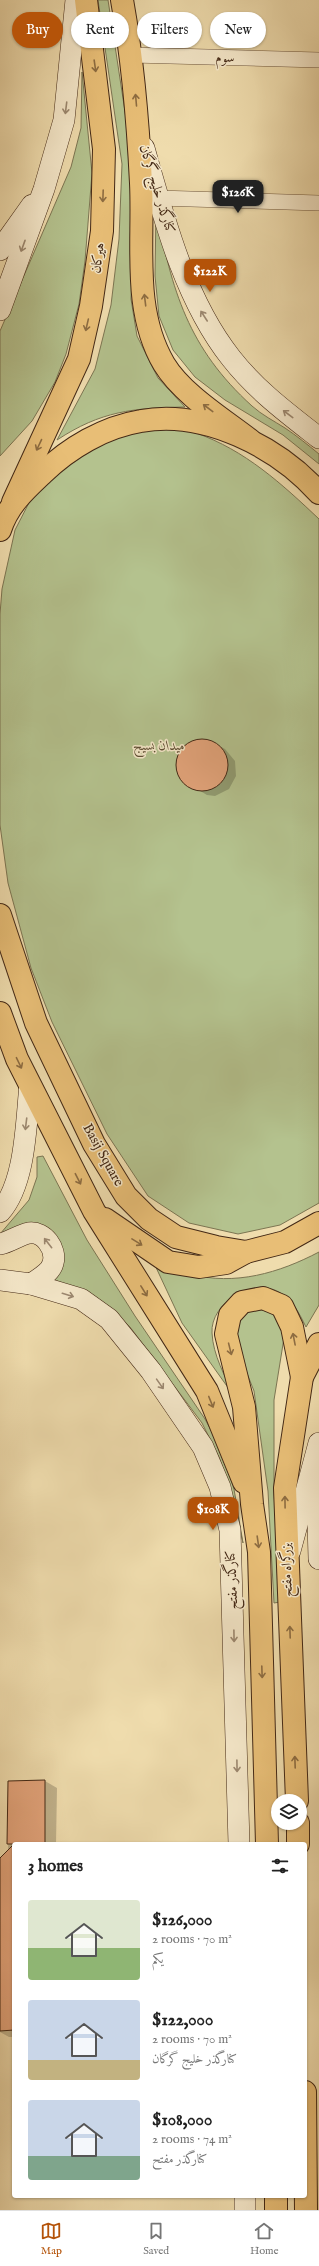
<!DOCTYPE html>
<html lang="en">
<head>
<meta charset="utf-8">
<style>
  body { margin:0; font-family:"IM FELL English",Amiri,serif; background:#f6f6f6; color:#222; height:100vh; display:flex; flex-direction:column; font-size:15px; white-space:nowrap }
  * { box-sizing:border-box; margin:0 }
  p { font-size:13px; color:#767676 }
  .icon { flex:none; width:22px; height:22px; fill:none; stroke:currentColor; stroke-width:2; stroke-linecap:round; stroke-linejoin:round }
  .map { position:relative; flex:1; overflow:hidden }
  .panel { position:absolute; left:12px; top:1842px; width:295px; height:356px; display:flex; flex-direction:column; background:#fff; border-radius:4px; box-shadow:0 1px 3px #0004 }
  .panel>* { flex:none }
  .banner { position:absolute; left:12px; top:12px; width:295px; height:36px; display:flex; gap:8px }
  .tools { position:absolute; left:271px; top:1794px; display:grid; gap:8px }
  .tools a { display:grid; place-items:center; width:36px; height:36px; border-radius:50%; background:#fff; box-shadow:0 1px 3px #0004; font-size:20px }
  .price { position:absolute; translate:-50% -34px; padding:0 9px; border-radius:8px; background:#b45309; color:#fff; font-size:13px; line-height:26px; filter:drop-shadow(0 1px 2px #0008) }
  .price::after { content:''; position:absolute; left:50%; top:24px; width:12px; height:9px; margin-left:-6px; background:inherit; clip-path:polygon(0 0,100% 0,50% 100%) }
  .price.selected { background:#222; color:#fff }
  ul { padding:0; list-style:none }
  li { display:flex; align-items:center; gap:12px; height:100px; padding:0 16px }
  li span { display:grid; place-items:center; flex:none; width:112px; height:80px; border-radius:4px; color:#555 }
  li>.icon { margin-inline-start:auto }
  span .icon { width:48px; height:48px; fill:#fffc; stroke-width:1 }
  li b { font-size:17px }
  h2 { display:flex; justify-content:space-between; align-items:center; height:48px; padding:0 16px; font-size:17px }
  .pill { padding:0 14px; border-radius:18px; background:#fff; box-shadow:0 1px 3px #0004; font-size:14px; line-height:36px }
  .pill.selected { background:#b45309; color:#fff }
  .tabs { display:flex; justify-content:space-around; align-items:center; height:56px; border-top:1px solid #e0e0e0; background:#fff; font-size:11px; color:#767676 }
  .tabs a { display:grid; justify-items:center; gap:2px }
  .tabs .selected { color:#b45309 }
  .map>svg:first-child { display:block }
</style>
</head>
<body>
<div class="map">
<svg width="319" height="2210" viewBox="0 0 319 2210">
  <rect width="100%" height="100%" fill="#efdcad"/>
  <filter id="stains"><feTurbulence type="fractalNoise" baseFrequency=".005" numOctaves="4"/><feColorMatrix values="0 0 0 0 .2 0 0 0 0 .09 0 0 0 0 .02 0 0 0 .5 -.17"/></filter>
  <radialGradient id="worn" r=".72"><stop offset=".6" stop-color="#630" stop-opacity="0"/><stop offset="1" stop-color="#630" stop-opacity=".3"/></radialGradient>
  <g fill="#b4c28e" stroke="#7c7552">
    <path d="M 98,0 L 108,0 L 131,151 L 134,222 L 131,299 L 137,336 L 158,378 L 185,407 C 133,408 101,411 57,440 L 95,369 L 111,305 L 119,239 L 122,164 Z"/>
    <polygon points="82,72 92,173 85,261 79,304 66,354 55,382 32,421 0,456 0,331 71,167 81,128"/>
    <path d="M 156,209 C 172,291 188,348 252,406 C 262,415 274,421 285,428 C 297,436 308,445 319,454 L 319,464 L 283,435 L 225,400 L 195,377 L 173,350 L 159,316 L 155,276 Z"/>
    <path d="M 153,428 C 167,430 183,429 196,433 C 245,450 282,484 319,519 L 319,1203 L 280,1225 L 238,1234 L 189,1223 L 148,1196 L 107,1134 L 52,1022 L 31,968 L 8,883 L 0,825 L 0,614 L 2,589 L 15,530 L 33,495 L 59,468 L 109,438 Z"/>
    <polygon points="43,1156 87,1240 135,1316 205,1419 223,1453 234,1489 243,1543 231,1490 219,1457 202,1423 130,1327 108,1306 80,1290 52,1279 58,1241 0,1234 29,1200 37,1177 37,1157"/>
    <path d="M 319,1252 L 319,1305 L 306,1327 C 299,1313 293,1300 279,1292 C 253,1277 210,1303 212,1333 C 213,1355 225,1376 234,1396 L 182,1323 L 153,1261 C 165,1265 177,1271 190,1274 C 235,1286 279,1273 319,1252 Z"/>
    <polygon points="257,1309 270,1312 281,1322 284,1338 274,1400 274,1491 280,1602 274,1603 268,1491 254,1391 237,1348 235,1333 238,1321 246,1313"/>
  </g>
  <g fill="#0003">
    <polygon points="199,740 214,743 225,749 235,761 236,776 229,789 215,796 207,795 197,789 183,781 179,775 178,760 185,746"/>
    <polygon points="45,1781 57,1788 56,1844 14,1844 14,2037 9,2037 0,2032 0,1860 8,1851 9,1782"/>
  </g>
  <g fill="#e2a37a" stroke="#432815">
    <circle cx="202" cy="765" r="26"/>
    <polygon points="45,1780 45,1844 14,1844 14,2030 0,2031 0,1858 14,1844 7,1844 8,1781"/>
  </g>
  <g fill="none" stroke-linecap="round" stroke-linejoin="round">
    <g stroke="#6e553b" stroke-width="16">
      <g id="street">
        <polyline points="132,55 319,60"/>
        <polyline points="158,198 319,203"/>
      </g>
    </g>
    <g stroke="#432815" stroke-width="22">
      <g id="secondary">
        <path d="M 144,148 C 164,219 185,300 231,358 C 256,390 287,413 319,438"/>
        <polyline points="0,250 32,205"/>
        <polyline points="0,310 44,189 64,120 76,0"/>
        <path d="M 0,1212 C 26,1183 26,1122 30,1085"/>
        <path d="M 0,1244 C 10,1242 19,1235 29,1233 C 44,1231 57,1249 53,1263 C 51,1272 39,1279 31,1284"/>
        <polyline points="0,1280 31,1284 81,1299 109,1319 151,1371 203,1447 220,1487 230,1530 239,1844"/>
        <polyline points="317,1480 319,1559"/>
        <polyline points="290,1551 319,1443"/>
        <polyline points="245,2196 245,2210"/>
      </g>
    </g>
    <g stroke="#432815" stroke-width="24">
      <g id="highway">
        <path d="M 122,0 C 133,61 138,122 141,183 C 144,243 132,310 164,364 C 182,394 223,419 250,440"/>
        <polyline points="13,502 79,359 91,306 102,231 104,149 86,0"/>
        <path d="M 0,530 C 8,505 25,490 43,473 C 69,448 104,427 141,421 C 204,409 278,447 319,493"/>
        <polyline points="0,915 36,1023 94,1144 126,1196 149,1219 176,1237 216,1247 246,1252 285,1242 319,1223"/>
        <polyline points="0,1013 17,1059 94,1211 207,1391 244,1482"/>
        <polyline points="105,1219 168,1262 199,1267 226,1263 246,1252"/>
        <polyline points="297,1801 285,1488 302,1377 319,1344"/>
        <polyline points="298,1823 298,1844"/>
        <polyline points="267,1844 259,1552 252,1504 244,1407 226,1334 230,1315 242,1302 263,1298 282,1306 292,1327 302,1377"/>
        <polyline points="305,2092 306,2210"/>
        <polyline points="276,2196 276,2210"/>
      </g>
    </g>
    <use href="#street" stroke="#f5e8ca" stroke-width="15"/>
    <use href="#secondary" stroke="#f5e8ca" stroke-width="21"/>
    <use href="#highway" stroke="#e8be76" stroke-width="22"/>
  </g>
  <defs><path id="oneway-shaft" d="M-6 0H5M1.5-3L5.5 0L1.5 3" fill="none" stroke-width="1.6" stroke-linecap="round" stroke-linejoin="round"/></defs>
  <g stroke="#8d6c41">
    <use href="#oneway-shaft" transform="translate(95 66) rotate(82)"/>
    <use href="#oneway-shaft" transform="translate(136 100) rotate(-95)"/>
    <use href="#oneway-shaft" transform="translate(103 196) rotate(92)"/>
    <use href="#oneway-shaft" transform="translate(145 300) rotate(-97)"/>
    <use href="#oneway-shaft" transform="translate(87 325) rotate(103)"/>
    <use href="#oneway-shaft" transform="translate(208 408) rotate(-143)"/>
    <use href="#oneway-shaft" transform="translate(39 445) rotate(115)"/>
    <use href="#oneway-shaft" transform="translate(19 1063) rotate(64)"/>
    <use href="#oneway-shaft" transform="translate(78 1179) rotate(63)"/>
    <use href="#oneway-shaft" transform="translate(137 1242) rotate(32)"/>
    <use href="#oneway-shaft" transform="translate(144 1291) rotate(58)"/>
    <use href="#oneway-shaft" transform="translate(294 1339) rotate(-101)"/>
    <use href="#oneway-shaft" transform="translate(230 1349) rotate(76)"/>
    <use href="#oneway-shaft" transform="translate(211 1402) rotate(68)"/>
    <use href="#oneway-shaft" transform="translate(285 1502) rotate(-91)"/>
    <use href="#oneway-shaft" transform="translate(258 1542) rotate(82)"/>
    <use href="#oneway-shaft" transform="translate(290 1632) rotate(-92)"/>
    <use href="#oneway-shaft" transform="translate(262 1672) rotate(88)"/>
    <use href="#oneway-shaft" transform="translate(295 1762) rotate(-92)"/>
  </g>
  <g stroke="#9c8870">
    <use href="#oneway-shaft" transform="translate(66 108) rotate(97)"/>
    <use href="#oneway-shaft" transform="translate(23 246) rotate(110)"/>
    <use href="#oneway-shaft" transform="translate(204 316) rotate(-123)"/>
    <use href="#oneway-shaft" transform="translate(288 414) rotate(-143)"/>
    <use href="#oneway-shaft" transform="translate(26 1124) rotate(97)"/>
    <use href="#oneway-shaft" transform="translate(48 1243) rotate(-128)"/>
    <use href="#oneway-shaft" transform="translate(68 1295) rotate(17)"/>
    <use href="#oneway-shaft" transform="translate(160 1384) rotate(55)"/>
    <use href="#oneway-shaft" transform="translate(234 1636) rotate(89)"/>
    <use href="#oneway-shaft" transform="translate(237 1766) rotate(89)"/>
  </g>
  <g text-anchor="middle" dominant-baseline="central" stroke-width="3" stroke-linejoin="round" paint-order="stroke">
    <g font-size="14" fill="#432815" stroke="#f5e8ca">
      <text transform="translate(225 58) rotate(1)">سوم</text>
      <text transform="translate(157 189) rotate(73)">کنارگذر خلیج گرگان</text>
      <text transform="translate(98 258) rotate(-82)">هیرکان</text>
      <text transform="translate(103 1155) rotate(61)">Basij Square</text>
      <text transform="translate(287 1570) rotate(-92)">بزرگراه مفتح</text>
      <text transform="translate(232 1580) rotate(-93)">کنارگذر مفتح</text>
    </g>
    <g font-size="14" font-style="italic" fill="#5f4e33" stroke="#f5e8ca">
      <text x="159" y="746">میدان بسیج</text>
    </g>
  </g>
  <rect width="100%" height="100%" filter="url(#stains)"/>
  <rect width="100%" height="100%" fill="url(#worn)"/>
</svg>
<div class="tools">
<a><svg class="icon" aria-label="layers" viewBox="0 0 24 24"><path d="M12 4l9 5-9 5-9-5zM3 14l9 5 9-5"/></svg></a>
</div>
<b class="price selected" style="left:238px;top:214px">$126K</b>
<b class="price" style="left:210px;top:293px">$122K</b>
<b class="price" style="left:213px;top:1531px">$108K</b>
<div class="banner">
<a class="pill selected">Buy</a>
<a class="pill">Rent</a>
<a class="pill">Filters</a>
<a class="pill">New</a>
</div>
<section class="panel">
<h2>3 homes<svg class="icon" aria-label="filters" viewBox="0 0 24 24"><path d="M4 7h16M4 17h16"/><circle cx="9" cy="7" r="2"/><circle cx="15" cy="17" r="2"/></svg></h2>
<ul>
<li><span style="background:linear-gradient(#dfe7d0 60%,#8fb573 0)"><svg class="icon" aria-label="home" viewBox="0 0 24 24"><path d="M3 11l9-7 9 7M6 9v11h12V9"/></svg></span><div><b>$126,000</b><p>2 rooms · 70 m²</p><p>یکم</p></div></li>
<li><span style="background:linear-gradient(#c9d6e8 75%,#c2b280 0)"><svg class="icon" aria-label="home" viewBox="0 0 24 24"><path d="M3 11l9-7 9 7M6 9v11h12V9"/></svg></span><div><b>$122,000</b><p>2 rooms · 70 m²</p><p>کنارگذر خلیج گرگان</p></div></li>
<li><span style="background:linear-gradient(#c9d6e8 70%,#7fa58c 0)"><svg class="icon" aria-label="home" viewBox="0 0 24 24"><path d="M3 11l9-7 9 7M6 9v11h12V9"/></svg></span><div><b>$108,000</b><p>2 rooms · 74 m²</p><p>کنارگذر مفتح</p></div></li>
</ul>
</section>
</div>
<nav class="tabs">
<a class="selected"><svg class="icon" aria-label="map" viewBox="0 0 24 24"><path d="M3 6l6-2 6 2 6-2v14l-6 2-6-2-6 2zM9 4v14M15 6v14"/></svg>Map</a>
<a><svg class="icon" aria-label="saved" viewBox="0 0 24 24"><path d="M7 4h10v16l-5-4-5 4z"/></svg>Saved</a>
<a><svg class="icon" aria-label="home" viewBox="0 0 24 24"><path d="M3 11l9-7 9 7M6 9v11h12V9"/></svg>Home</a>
</nav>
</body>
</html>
